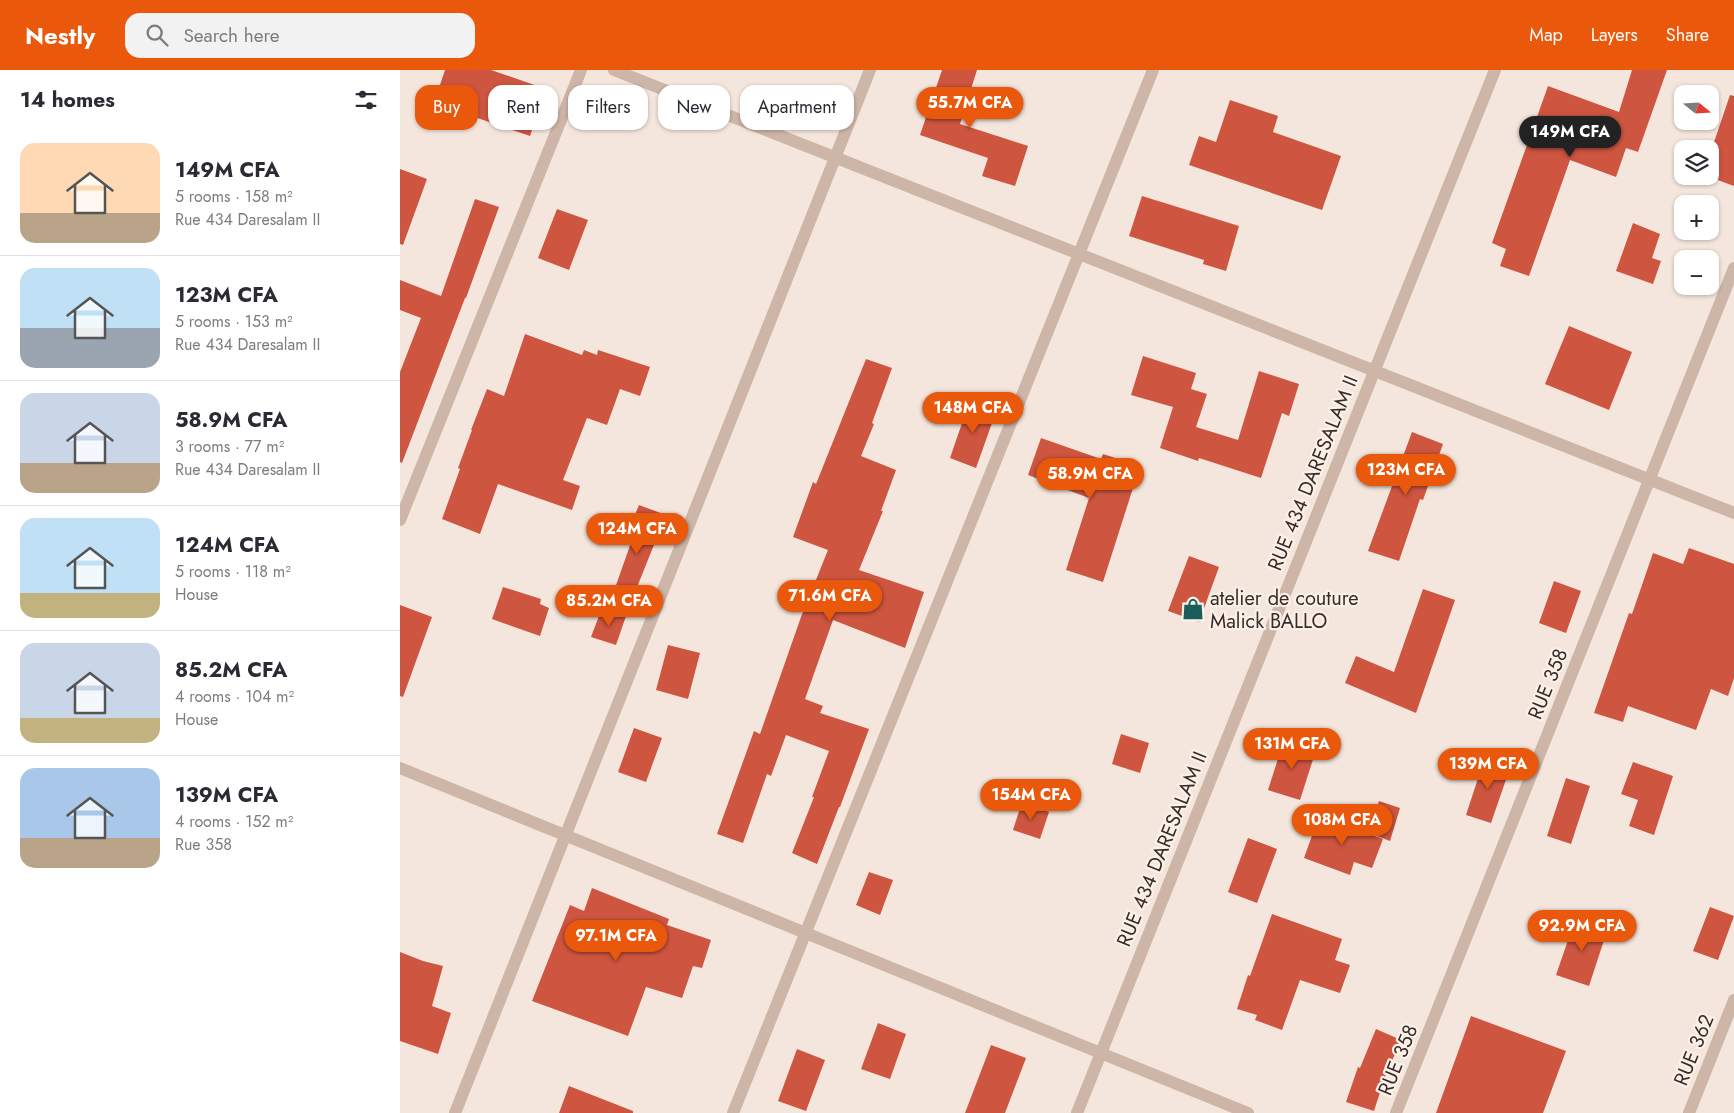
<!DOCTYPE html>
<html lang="en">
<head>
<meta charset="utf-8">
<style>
  body { margin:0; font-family:Jost,sans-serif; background:#f2f2f3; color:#2b2b33; height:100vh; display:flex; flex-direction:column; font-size:19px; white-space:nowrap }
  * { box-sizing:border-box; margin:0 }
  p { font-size:16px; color:#7c7c81 }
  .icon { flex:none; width:28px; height:28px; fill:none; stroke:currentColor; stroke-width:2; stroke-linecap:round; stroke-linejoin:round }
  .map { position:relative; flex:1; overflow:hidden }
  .panel { display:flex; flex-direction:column; background:#fff; width:400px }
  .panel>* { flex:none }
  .guide { position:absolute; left:15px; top:15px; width:475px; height:45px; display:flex; gap:10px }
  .needle { width:32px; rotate:108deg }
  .fabs { position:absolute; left:1274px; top:15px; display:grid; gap:10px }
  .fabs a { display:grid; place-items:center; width:45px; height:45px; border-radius:10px; background:#fff; box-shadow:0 1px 4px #0004; font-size:25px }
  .price { position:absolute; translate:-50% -42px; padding:0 11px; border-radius:18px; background:#ea580c; color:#fff; font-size:16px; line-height:32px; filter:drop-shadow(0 1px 2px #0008) }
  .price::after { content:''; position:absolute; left:50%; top:30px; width:15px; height:11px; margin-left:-8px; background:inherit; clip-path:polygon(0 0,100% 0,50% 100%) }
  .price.on { background:#222; color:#fff }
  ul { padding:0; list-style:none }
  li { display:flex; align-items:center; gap:15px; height:125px; padding:0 20px }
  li+li { border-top:1px solid #e1e1e2 }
  li span { display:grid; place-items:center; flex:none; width:140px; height:100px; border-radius:15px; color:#555 }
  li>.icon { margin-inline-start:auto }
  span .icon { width:60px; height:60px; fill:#fffc; stroke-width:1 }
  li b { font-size:21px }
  h2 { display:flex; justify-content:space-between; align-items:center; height:60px; padding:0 20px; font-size:21px }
  .tag { padding:0 18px; border-radius:15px; background:#fff; box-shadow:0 1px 4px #0004; font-size:18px; line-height:45px }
  .tag.on { background:#ea580c; color:#fff }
  header { display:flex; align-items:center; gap:30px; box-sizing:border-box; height:70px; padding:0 25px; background:#ea580c; color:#fff }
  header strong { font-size:24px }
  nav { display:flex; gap:28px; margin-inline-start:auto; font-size:18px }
  .search { width:350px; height:45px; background:#f2f2f3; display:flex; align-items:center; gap:12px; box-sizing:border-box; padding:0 18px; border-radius:15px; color:#7c7c81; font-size:19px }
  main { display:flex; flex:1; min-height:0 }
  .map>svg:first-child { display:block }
</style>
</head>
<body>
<header>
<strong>Nestly</strong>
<div class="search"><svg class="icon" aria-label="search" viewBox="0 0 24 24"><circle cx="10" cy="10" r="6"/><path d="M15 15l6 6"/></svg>Search here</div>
<nav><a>Map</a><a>Layers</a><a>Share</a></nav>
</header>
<main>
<section class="panel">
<h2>14 homes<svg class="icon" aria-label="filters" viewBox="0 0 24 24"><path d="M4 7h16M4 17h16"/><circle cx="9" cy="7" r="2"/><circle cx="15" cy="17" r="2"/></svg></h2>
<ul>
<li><span style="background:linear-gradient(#ffd9b3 70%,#b9a48a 0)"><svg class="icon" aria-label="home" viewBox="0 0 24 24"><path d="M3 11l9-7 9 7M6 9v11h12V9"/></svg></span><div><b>149M CFA</b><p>5 rooms · 158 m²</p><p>Rue 434 Daresalam II</p></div></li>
<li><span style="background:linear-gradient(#bfe0f5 60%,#9aa5b1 0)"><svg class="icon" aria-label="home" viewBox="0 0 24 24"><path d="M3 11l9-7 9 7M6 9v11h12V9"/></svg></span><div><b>123M CFA</b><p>5 rooms · 153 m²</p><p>Rue 434 Daresalam II</p></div></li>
<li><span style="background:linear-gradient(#c9d6e8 70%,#b9a48a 0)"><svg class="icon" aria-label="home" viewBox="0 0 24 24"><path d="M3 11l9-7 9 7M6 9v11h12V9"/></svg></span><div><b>58.9M CFA</b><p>3 rooms · 77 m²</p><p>Rue 434 Daresalam II</p></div></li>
<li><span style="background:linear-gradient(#bfe0f5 75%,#c2b280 0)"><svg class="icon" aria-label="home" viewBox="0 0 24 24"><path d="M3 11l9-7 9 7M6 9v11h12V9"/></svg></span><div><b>124M CFA</b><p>5 rooms · 118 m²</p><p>House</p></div></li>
<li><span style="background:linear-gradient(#c9d6e8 75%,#c2b280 0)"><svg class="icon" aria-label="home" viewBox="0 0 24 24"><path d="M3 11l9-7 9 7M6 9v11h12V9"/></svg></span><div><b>85.2M CFA</b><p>4 rooms · 104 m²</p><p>House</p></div></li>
<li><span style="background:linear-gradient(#a9c7e8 70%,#b9a48a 0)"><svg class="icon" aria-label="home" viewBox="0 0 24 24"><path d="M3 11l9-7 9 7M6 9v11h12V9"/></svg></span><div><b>139M CFA</b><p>4 rooms · 152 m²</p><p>Rue 358</p></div></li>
</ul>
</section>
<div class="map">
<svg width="1334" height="1043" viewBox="0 0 1334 1043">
  <rect width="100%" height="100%" fill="#f4e6dc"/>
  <g fill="#ce5540">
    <polygon points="45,0 91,0 146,19 130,66 34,33"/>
    <polygon points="542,0 577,0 560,54 628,76 615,116 582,106 588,88 520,65"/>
    <polygon points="1232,0 1267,0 1238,82 1226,78 1216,107 1170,90 1129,206 1100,196 1106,179 1092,173 1148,16 1219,42"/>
    <polygon points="1330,25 1334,26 1334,116 1307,106 1310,106 1310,84"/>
    <polygon points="830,30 878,46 873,62 941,86 922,140 789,95 799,66 816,72"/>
    <polygon points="0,99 27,109 3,175 0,174"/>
    <polygon points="742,126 839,156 826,201 803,194 804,190 729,166"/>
    <polygon points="75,129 99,137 66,228 65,228 2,393 0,392 0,302 21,248 0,240 0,210 41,226"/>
    <polygon points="157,139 188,150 169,200 138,188"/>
    <polygon points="1233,153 1260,164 1252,188 1261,191 1253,214 1216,201"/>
    <polygon points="1169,256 1232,282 1209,340 1145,314"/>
    <polygon points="125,264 182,285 184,280 197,285 198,280 250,297 240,326 220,319 207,355 187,348 163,410 180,416 172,440 98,414 80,464 42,449 60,399 58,398 72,360 71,360 87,319 104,326"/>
    <polygon points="743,286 796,303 791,319 807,324 796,357 838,370 859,301 899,314 889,346 882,343 861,408 799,388 798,391 760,378 773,337 731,325"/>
    <polygon points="466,289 492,298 472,353 474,354 461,386 496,400 481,441 483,441 459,500 524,522 505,578 433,550 405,629 423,636 420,643 469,659 440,737 439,737 417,794 392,783 414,727 412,727 429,681 386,665 371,706 367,704 343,773 317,764 354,661 360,664 401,547 428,480 393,467 413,412 416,414"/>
    <polygon points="570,330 597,339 576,398 550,388"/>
    <polygon points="1012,362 1043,374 1023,430 1020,429 999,491 968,481"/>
    <polygon points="641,368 701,389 703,384 740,396 703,512 666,500 689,428 628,405"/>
    <polygon points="239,435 266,445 227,542 209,535 233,467 227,464"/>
    <polygon points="1289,478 1334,494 1334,608 1328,626 1311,619 1296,660 1228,636 1223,652 1194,643 1229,543 1232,544 1253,483 1283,494"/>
    <polygon points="789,486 819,497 799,552 768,541"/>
    <polygon points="1154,511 1181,521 1166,563 1139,553"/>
    <polygon points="103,517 141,529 140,534 149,538 140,566 92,549"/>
    <polygon points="1023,519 1055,530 1016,643 945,613 956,586 994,602"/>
    <polygon points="0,535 32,547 3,627 0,626"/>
    <polygon points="202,538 226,546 216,575 191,567"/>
    <polygon points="268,575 300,583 288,629 256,620"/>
    <polygon points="234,658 262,668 246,712 218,702"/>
    <polygon points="721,664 749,673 740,703 712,694"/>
    <polygon points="884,670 916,680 900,730 868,720"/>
    <polygon points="1085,687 1111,695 1091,753 1066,745"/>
    <polygon points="1233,692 1273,706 1254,765 1229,756 1238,730 1221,724"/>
    <polygon points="1166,708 1190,716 1171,774 1147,766"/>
    <polygon points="979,731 1000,738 990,771 969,763"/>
    <polygon points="622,732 649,742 640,769 613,760"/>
    <polygon points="919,746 983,769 972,798 954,792 950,805 904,788"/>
    <polygon points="848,768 877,779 857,833 828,822"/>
    <polygon points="469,802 493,810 480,845 456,835"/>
    <polygon points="192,818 269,849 267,855 311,870 302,898 293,896 282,928 246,917 228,966 132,931 170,835 184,841"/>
    <polygon points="1310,837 1334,846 1318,890 1293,881"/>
    <polygon points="872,844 942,869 935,890 950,895 940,923 900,910 882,960 855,950 857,945 837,939 848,905 850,906"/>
    <polygon points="1176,847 1208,858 1189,916 1156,905"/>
    <polygon points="0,882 23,891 43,896 32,936 51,943 38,984 0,971"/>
    <polygon points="1071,946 1166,981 1143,1043 1036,1043"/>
    <polygon points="478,953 506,964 490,1009 461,999"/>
    <polygon points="976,959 1001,970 985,1007 974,1041 946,1032 958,997 960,998"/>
    <polygon points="591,975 626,988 605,1043 565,1043"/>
    <polygon points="397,979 425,990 406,1041 378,1031"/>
    <polygon points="169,1016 233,1041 233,1043 159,1043"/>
  </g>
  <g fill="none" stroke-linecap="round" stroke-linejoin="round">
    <g stroke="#cdb5a7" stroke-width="12">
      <polyline points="214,0 1334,443"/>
      <polyline points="0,450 181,0"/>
      <polyline points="0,698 848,1043"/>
      <polyline points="55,1043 470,0"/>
      <polyline points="333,1043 753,0"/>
      <polyline points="677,1043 1095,0"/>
      <polyline points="996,1043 1334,198"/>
      <polyline points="1289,1043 1334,930"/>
    </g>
  </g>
  <defs>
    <g id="shop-bare" transform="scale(1.725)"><path d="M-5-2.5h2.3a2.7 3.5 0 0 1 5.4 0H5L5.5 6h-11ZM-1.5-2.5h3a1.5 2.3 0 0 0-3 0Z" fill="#1a5d5c" stroke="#fbf1e9" stroke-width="2.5" paint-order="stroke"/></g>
  </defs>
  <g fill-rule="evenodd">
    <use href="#shop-bare" x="793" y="539"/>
  </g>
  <g text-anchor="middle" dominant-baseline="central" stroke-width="4.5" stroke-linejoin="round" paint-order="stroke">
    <g font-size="20" fill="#392c28" stroke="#fbf1e9">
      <text transform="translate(913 403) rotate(-68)">RUE 434 DARESALAM II</text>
      <text transform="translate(1148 614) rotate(-68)">RUE 358</text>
      <text transform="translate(762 779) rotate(-68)">RUE 434 DARESALAM II</text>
      <text transform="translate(1294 980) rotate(-68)">RUE 362</text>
      <text transform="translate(998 990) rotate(-68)">RUE 358</text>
    </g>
    <g font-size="20" fill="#392c28" stroke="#fbf1e9" text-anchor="start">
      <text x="810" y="528">atelier de couture<tspan x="810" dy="23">Malick BALLO</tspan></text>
    </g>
  </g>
</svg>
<div class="fabs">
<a><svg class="needle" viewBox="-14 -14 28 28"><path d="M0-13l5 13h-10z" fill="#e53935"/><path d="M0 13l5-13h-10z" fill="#7c7c81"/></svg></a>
<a><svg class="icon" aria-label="layers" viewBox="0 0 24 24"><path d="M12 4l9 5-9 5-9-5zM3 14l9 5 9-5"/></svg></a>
<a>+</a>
<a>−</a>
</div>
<b class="price" style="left:570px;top:59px">55.7M CFA</b>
<b class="price on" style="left:1170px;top:88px">149M CFA</b>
<b class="price" style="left:573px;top:364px">148M CFA</b>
<b class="price" style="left:1006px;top:426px">123M CFA</b>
<b class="price" style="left:690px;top:430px">58.9M CFA</b>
<b class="price" style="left:237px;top:485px">124M CFA</b>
<b class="price" style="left:430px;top:552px">71.6M CFA</b>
<b class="price" style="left:209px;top:557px">85.2M CFA</b>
<b class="price" style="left:892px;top:700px">131M CFA</b>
<b class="price" style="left:1088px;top:720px">139M CFA</b>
<b class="price" style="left:631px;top:751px">154M CFA</b>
<b class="price" style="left:942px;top:776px">108M CFA</b>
<b class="price" style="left:1182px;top:882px">92.9M CFA</b>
<b class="price" style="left:216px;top:892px">97.1M CFA</b>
<div class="guide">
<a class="tag on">Buy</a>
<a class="tag">Rent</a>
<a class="tag">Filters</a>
<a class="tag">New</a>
<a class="tag">Apartment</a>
</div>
</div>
</main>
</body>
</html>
